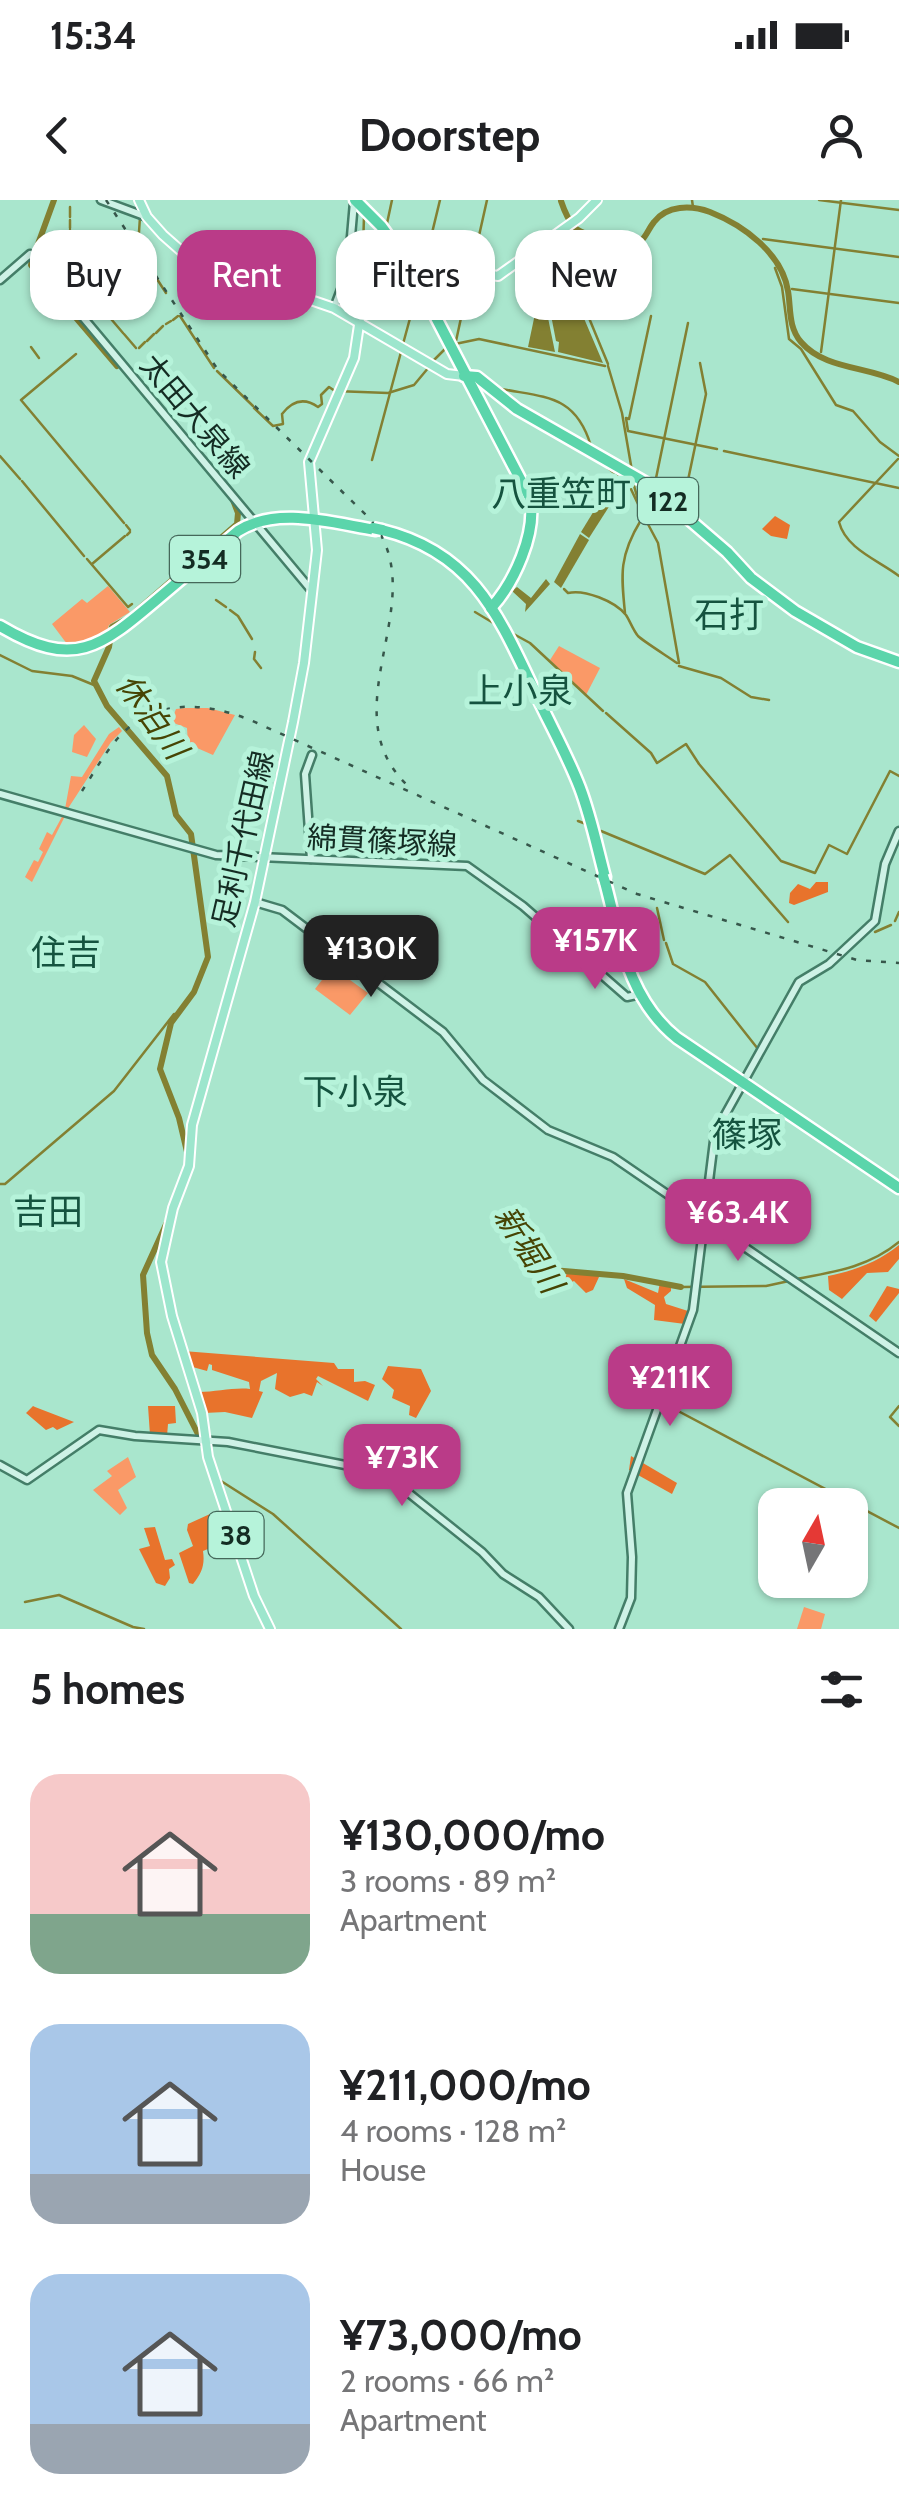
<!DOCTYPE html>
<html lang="en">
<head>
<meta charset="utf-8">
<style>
  body { margin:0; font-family:Cabin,"Noto Sans JP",sans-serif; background:#f2f2f2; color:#202124; height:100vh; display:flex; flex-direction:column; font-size:38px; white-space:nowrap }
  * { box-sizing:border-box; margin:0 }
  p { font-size:32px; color:#757577 }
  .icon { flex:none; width:55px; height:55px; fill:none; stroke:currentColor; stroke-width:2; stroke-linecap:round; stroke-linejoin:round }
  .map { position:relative; height:1429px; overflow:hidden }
  .drawer { display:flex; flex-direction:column; background:#fff; flex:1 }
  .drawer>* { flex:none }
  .top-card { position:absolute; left:30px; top:30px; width:840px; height:90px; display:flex; gap:20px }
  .needle { width:65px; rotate:9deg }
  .controls { position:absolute; left:758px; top:1288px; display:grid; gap:20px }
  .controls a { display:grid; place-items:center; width:110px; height:110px; border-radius:20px; background:#fff; box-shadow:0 2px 8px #0004; font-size:50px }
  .price { position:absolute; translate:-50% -85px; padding:0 22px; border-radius:20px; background:#ba3b88; color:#fff; font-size:32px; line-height:65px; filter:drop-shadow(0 2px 5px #0008) }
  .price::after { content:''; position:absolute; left:50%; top:60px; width:30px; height:22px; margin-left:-15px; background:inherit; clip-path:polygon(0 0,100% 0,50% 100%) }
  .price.active { background:#222; color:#fff }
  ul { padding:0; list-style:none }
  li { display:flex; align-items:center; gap:30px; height:250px; padding:0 30px }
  li span { display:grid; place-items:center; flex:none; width:280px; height:200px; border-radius:30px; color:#555 }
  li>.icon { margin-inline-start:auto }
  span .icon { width:120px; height:120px; fill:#fffc; stroke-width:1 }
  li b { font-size:42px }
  h2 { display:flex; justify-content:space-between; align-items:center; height:120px; padding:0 30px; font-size:42px }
  .tag { padding:0 35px; border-radius:30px; background:#fff; box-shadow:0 2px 8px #0004; font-size:35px; line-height:90px }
  .tag.active { background:#ba3b88; color:#fff }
  .status { display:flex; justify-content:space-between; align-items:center; height:70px; padding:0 50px; background:#fff; direction:ltr }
  .status svg { height:28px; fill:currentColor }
  header { display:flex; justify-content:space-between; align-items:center; height:130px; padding:0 30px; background:#fff; font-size:45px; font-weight:800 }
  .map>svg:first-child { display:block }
</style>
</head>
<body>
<div class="status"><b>15:34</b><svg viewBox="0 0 49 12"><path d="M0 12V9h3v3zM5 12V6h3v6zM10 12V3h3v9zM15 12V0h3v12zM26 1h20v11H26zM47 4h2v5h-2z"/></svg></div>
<header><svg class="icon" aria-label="back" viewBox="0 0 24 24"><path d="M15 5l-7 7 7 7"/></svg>Doorstep<svg class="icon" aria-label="person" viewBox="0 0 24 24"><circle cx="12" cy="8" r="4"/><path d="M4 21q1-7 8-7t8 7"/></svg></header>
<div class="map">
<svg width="899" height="1429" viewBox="0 0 899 1429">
  <rect width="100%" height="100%" fill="#a9e6cd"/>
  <g fill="#fa9967">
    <polygon points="29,57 32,59 157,208 150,205 32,64 32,59 0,84"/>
    <polygon points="115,75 128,98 110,113 93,93"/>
    <polygon points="108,386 130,412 109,425 106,435 94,441 67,444 52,424 82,399 87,403"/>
    <polygon points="559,446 600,468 586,495 550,460"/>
    <polygon points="185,508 208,508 235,515 213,555 188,544 187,528 171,522 176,509"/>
    <polygon points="84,525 96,539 87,557 72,552 74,535"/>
    <polygon points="119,527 122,531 111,542 67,610 65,609 71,576 82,577 109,534"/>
    <polygon points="64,613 66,614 32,682 25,677 34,660 38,662 43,652 39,649 47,632 52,635"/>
    <polygon points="332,767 368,793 350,815 315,789"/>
    <polygon points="128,1257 136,1277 118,1290 127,1308 120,1315 93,1290 112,1276 107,1271"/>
    <polygon points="804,1407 825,1414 821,1429 797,1429"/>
  </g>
  <g fill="#e8732c">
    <polygon points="775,316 790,325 787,339 771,336 762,329"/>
    <polygon points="816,682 828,682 828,692 794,705 789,703 790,693 798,684 810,689"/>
    <path d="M 899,1045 L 899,1059 L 888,1072 L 867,1073 L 842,1099 L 829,1090 L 828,1076 C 854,1071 878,1062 899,1045 Z"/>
    <polygon points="567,1072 598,1074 599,1077 593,1090 586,1093 574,1081 570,1083 565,1080"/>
    <polygon points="624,1079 658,1093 660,1082 671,1085 671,1091 664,1097 666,1104 688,1111 685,1124 654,1120 655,1105 627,1088"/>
    <polygon points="887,1086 899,1089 899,1093 876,1122 869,1116"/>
    <path d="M 183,1151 L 334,1163 L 338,1169 L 354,1169 L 354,1182 L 365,1181 L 375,1185 L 368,1201 L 318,1176 L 316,1179 L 323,1186 L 317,1182 L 312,1196 L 304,1193 L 290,1197 L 275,1189 L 277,1173 L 261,1181 L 259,1191 L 263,1192 L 252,1218 L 225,1212 L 204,1213 L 199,1192 C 216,1192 235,1187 250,1189 L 249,1182 L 212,1170 L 212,1165 L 209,1164 L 207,1171 L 189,1166 Z"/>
    <polygon points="388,1166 421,1169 431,1191 416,1218 409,1215 410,1206 392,1198 394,1190 382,1179"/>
    <polygon points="33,1206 35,1207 74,1222 57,1230 53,1227 46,1230 26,1213"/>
    <polygon points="148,1206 175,1206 176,1223 168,1224 167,1236 150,1235"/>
    <polygon points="631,1256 677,1283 672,1294 629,1270"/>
    <path d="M 210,1314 L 214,1314 L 215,1326 L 224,1333 L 220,1344 L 203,1351 C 205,1365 202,1373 193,1384 L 189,1383 L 179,1353 L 193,1346 L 187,1330 L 188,1324 Z"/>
    <polygon points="155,1327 165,1360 172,1359 175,1365 169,1369 170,1378 165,1386 156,1383 139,1349 150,1346 144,1328"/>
  </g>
  <g fill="#838032">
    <polygon points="536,109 550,112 547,113 555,152 528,147"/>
    <polygon points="580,109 603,163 558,152 559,142 556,141 551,115 558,116"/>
    <polygon points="611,283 619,291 589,338 581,332"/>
    <polygon points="580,334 589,340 561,388 554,382"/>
    <polygon points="546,379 550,384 525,412 526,404 512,391 517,387 531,398"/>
  </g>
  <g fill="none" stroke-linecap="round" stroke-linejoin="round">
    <g stroke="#838032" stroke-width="2.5">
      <polyline points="692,0 693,7"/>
      <polyline points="819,0 899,10"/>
      <polyline points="70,17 70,7"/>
      <polyline points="70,28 70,20"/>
      <polyline points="386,28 392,0"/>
      <polyline points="70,30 70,36"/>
      <polyline points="71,39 75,44"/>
      <polyline points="763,39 899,57"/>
      <polyline points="138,47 140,17"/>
      <polyline points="137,48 166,93"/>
      <polyline points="64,61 68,66"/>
      <polyline points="425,62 440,0"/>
      <polyline points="777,66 778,65"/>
      <polyline points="69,67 84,84"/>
      <polyline points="472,67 487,0"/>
      <polyline points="775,68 782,87 789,139 801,149 836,205 853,211 880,242 899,256"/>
      <polyline points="433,70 443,89 438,114"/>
      <polyline points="470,76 467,94 490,99"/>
      <polyline points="362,83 364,16"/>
      <polyline points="86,87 90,92"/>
      <polyline points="792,89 899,103"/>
      <polyline points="93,95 98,101"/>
      <polyline points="368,96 424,105"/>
      <polyline points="582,101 608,164"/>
      <polyline points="582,101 595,39"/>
      <polyline points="100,106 123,133"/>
      <polyline points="546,112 558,114 582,107"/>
      <polyline points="180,116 214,168"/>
      <polyline points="651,116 629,219 626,218 628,231 717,249"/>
      <polyline points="173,120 178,116"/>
      <polyline points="166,124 171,121"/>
      <polyline points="156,133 163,126"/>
      <polyline points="124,134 136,148"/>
      <polyline points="147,141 154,134"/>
      <polyline points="456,141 466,95"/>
      <polyline points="403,144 418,89"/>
      <polyline points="455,144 479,139 605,166"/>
      <polyline points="31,147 39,158"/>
      <polyline points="139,148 145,142"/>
      <polyline points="821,152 841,0"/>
      <polyline points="76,154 21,200 124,323"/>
      <polyline points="434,160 446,148"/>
      <polyline points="608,166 622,213 632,271"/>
      <polyline points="217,171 253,206"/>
      <path d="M 497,188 C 544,198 575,193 591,246"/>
      <path d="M 254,208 L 273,226 L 283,224 L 282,214 C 292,201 304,197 318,207 L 322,204 L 321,195 L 329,187 L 335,191 L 388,193 L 414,185 L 429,167"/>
      <polyline points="724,251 899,288"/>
      <polyline points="0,256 20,279"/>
      <path d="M 898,259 L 839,322 C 846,349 878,360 899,376"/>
      <polyline points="372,260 401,152"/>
      <polyline points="608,264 608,268 629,285 638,304"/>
      <polyline points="22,281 84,356"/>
      <polyline points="633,282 641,311 658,343 679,463"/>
      <polyline points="655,283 688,123"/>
      <polyline points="687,285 706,194 700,163"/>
      <polyline points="126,325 130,330"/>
      <polyline points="127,335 130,332"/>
      <polyline points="87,359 128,407 132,404"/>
      <polyline points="92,364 125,336"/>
      <path d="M 564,389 L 568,393 C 584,389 615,401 626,415 C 630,421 633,430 638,436 C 643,441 667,456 677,463"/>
      <polyline points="216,400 226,407"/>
      <polyline points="230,410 238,416 252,439"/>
      <polyline points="475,412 495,424"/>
      <path d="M 625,413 C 621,374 619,356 641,320 L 640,311"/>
      <polyline points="510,432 530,443 603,511"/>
      <polyline points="255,452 254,459 261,468"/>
      <polyline points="0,455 32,471 72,476 94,485"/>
      <polyline points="679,466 721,478 751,497 769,500"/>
      <polyline points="606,513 651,553 657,563 686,544 699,564 781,661 815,673 829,645 847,654 890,571 899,576"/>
      <polyline points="578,621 586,624"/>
      <polyline points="601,631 705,674 730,655 788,722"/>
      <polyline points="657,708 664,740"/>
      <polyline points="895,721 899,712"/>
      <polyline points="875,732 891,725"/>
      <polyline points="666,743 673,764 705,782 758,849"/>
      <polyline points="0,984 5,984 114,891 174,814 177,815"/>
      <path d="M 796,1079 C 834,1072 869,1067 899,1042"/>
      <polyline points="681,1087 766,1086 789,1081"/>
      <polyline points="663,1203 899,1328"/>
      <polyline points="899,1206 890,1217 899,1226"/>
      <polyline points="221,1281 273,1314 401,1429"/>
      <polyline points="25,1402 59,1395 133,1427 144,1429"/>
    </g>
    <g stroke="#838032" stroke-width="6">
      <path d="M 561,1 C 564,10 568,20 575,28 C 584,36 631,49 641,41 C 646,37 649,28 654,22 C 667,5 691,5 710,12 C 743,25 782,53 788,91 C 791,108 788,127 801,142 C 825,170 868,166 899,182"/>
      <polyline points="34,55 54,0"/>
      <polyline points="32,61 31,65 117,166"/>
      <polyline points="188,956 179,918 160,869 171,823 194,792 208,757 191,634 176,615 167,576 107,506 94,481 109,447 112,427 127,419 237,324 238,313 233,300"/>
      <polyline points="168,1020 143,1075 147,1133 152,1155 175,1189 202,1242"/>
      <polyline points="552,1070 623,1076 681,1087"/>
    </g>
    <g stroke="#447e68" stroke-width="11">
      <g id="secondary">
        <polyline points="101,0 147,17"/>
        <polyline points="0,80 30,54 312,391"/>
        <polyline points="334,108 348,71 354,2"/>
        <polyline points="0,594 216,655 467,666 523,706 627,797 641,794"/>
        <polyline points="311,659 305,574 312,555"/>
        <polyline points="255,702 282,710 443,832 483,880 548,930 613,957 899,1153"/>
        <polyline points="0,1265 27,1280 99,1230 135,1236 228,1242 345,1265 390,1278 482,1352 503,1374 539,1397 569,1429"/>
        <polyline points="619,1429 631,1398 632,1357 627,1293 693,1110 715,933 799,782 829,764 875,721 885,664 899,631"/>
      </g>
    </g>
    <g stroke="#fff" stroke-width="12">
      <g id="primary">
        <polyline points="139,0 147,17 163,35 189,58 334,108 447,174 464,176"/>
        <polyline points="270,1429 254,1396 208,1257 202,1213 172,1116 161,1062 173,1008 189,966 192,925 255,702 293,522 304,463 317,350 309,262 354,158 367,72 372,63 390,60 498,76 579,18 597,0"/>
      </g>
    </g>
    <g stroke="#fff" stroke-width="15">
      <g id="highway">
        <path d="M 355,0 L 381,26 L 406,60 L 530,298 C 537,333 514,383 491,408"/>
        <polyline points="464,176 477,177 517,209 648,284 727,352 751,378 795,411 857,447 899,462"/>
        <path d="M 382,330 C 472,352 498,414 534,490 C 549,523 567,554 580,588 C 591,617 597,647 605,677"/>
        <path d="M 0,426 C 74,470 100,448 160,397 C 186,375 212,353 238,331 C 277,306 332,323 376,330"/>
        <path d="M 605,682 C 620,739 628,799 677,838 L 899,988"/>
      </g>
    </g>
    <use href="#secondary" stroke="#cef2e6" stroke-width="6"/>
    <use href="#primary" stroke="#9de6cd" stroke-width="8"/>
    <use href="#highway" stroke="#5bd5ab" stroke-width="10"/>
    <g stroke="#37574b" stroke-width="2.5" stroke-dasharray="5 10" stroke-linecap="butt">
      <path d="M 106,0 L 218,170 L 368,317 C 439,396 326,508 408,586"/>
      <path d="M 82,591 C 93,574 104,554 118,538 C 155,496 210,502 257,523 L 637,694 L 857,760 L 899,763"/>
    </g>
    <g stroke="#fff" stroke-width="15" stroke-linecap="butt">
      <g id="highway-bridge">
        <polyline points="373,328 382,330"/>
        <polyline points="603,676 605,682"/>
      </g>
    </g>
    <use href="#highway-bridge" stroke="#5bd5ab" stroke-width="10"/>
  </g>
  <g text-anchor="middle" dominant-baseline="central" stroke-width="10" stroke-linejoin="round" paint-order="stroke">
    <g fill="#b6f3da" stroke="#45685a" stroke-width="2.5">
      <rect x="638" y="278" width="60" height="46" rx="8"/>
      <rect x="170" y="336" width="70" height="46" rx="8"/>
      <rect x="208.5" y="1312" width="55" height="46" rx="8"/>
    </g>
    <g font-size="28" font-weight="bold" fill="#142c23">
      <text x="668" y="301">122</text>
      <text x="205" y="359">354</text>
      <text x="236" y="1335">38</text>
    </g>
    <g font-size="30" fill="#142c23" stroke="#b6f3da">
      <text transform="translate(195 216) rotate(50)">太田大泉線</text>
      <text transform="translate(243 639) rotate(-77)">足利千代田線</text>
      <text transform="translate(382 641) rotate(3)">綿貫篠塚線</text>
    </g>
    <g font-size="32" font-style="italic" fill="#464404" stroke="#b6f3da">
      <text transform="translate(152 516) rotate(54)">休泊川</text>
      <text transform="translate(529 1049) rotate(57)">新堀川</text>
    </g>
    <g font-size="35" fill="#15533f" stroke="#b6f3da">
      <text x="561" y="293">八重笠町</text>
      <text x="729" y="414">石打</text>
      <text x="520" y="490">上小泉</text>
      <text x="66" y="752">住吉</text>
      <text x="355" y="891">下小泉</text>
      <text x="747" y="934">篠塚</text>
      <text x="48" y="1011">吉田</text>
    </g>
  </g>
</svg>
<div class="controls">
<a><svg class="needle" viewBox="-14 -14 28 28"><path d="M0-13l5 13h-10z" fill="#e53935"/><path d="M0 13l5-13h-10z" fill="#757577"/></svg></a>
</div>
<b class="price" style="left:595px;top:792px">¥157K</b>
<b class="price active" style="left:371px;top:800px">¥130K</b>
<b class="price" style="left:738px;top:1064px">¥63.4K</b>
<b class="price" style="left:670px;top:1229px">¥211K</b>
<b class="price" style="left:402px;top:1309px">¥73K</b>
<div class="top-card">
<a class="tag">Buy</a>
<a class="tag active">Rent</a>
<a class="tag">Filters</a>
<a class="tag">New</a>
</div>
</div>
<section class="drawer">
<h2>5 homes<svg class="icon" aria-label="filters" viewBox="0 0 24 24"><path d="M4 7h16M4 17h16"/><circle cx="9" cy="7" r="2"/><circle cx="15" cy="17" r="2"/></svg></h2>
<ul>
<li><span style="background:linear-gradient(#f6c9c9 70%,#7fa58c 0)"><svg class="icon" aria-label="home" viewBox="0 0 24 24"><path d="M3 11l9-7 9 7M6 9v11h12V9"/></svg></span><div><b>¥130,000/mo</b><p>3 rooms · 89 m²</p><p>Apartment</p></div></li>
<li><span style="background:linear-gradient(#a9c7e8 75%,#9aa5b1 0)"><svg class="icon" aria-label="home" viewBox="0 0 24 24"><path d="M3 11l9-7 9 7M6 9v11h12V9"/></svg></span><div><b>¥211,000/mo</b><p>4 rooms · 128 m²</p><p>House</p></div></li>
<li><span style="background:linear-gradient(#a9c7e8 75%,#9aa5b1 0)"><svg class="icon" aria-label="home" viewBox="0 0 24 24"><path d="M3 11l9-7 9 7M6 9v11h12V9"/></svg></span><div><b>¥73,000/mo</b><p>2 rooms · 66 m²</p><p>Apartment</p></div></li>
</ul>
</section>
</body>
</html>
